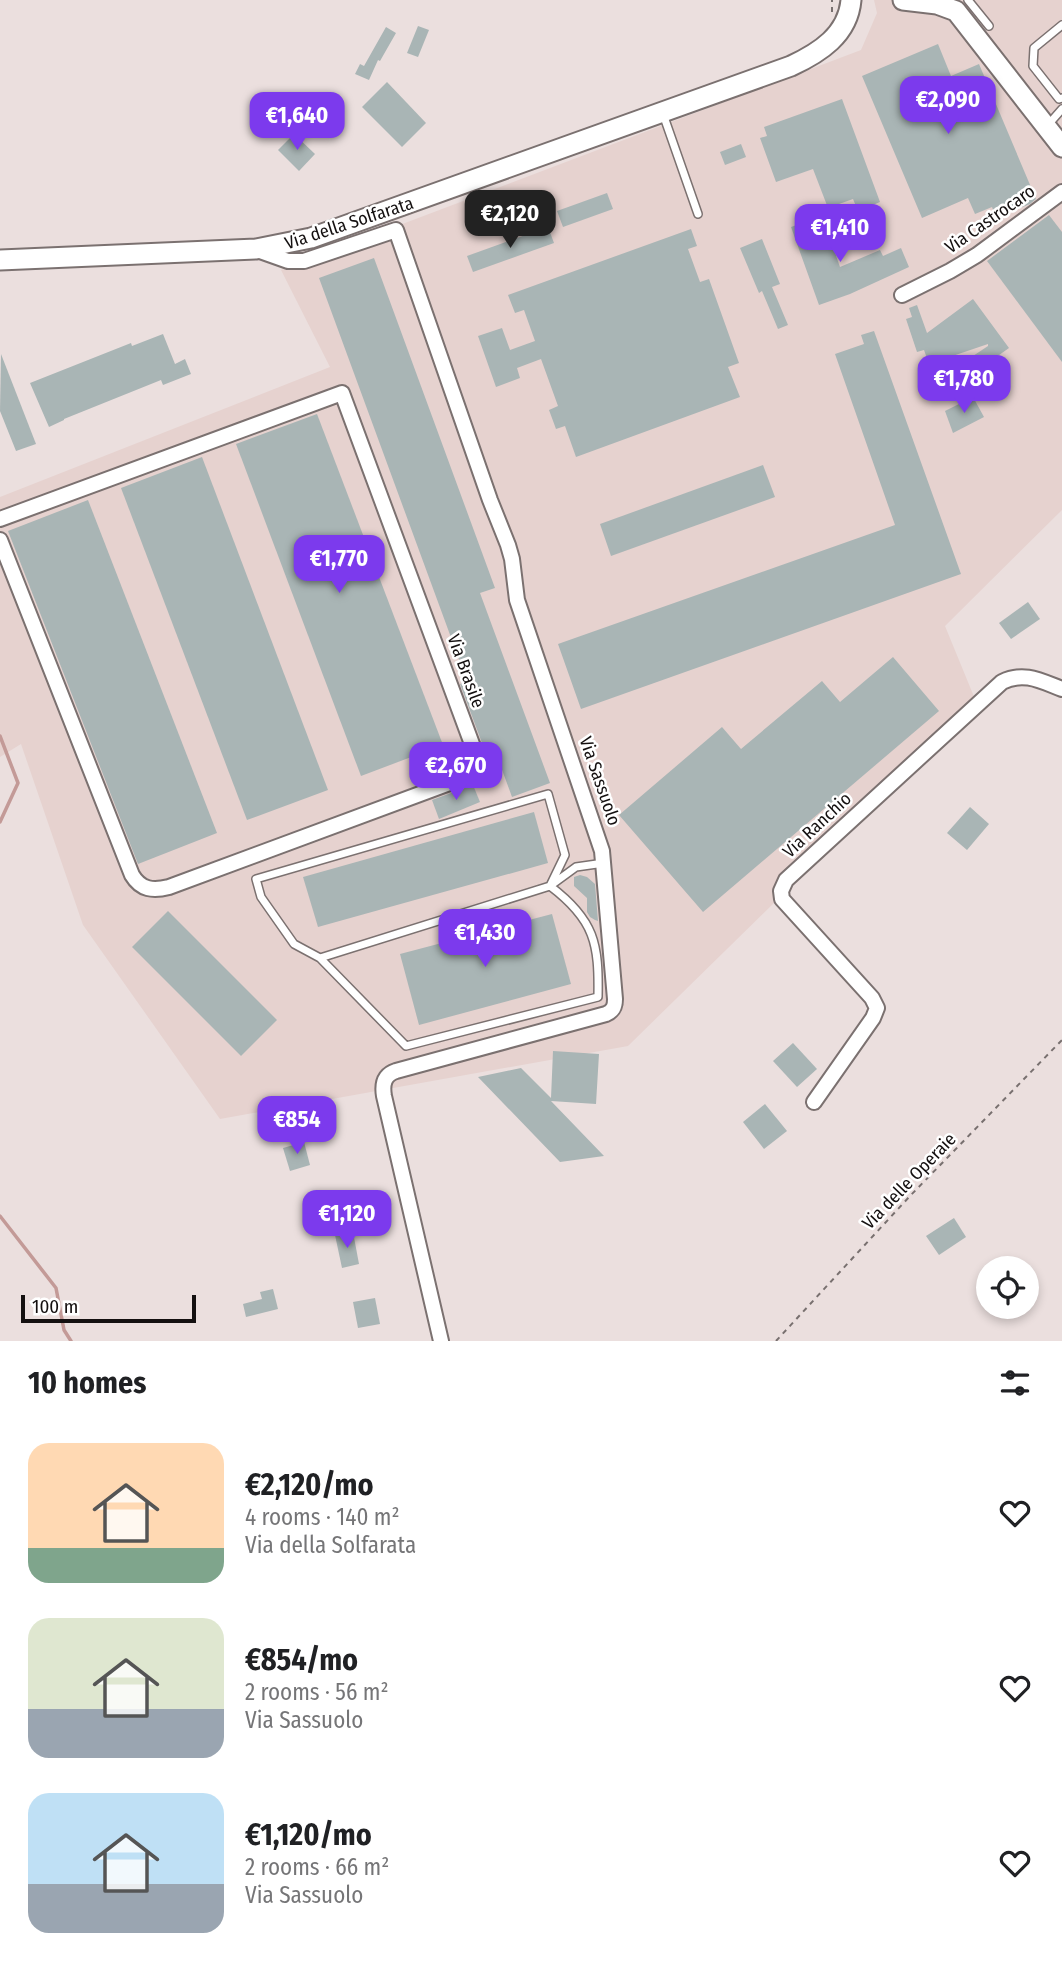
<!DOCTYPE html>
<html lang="en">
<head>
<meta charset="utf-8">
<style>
  body { margin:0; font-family:"Fira Sans Condensed",sans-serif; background:#f6f6f6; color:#202124; height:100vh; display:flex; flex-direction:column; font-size:26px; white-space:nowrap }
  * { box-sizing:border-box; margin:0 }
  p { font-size:23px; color:#757577 }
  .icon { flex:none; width:38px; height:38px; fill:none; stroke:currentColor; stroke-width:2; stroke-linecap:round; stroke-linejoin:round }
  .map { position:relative; height:1341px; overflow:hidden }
  .panel { display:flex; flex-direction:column; background:#fff; flex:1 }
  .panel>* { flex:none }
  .fabs { position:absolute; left:976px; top:1256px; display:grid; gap:14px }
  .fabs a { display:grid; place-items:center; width:63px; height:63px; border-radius:50%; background:#fff; box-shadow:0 4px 10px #0003; font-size:35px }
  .scale { position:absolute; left:21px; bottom:18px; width:175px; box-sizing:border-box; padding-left:7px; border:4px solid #141010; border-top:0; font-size:19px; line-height:24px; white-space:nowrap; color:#141010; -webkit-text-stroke:5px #fff; paint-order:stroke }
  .price { position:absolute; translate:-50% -60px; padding:0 16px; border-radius:14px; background:#7c3aed; color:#fff; font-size:23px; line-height:46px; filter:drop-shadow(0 2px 4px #0008) }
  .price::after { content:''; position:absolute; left:50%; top:42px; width:21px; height:16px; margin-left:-10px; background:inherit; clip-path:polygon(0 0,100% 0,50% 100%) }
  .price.selected { background:#222; color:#fff }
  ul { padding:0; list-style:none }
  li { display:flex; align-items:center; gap:21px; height:175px; padding:0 28px }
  li span { display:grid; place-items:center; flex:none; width:196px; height:140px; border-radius:21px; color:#555 }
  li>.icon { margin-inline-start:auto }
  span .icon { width:84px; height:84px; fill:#fffc; stroke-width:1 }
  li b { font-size:30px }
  h2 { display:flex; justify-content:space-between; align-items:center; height:84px; padding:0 28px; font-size:30px }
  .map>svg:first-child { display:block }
</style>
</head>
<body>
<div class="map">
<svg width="1062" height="1341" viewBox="0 0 1062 1341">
  <rect width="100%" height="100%" fill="#ebdfde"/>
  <polygon fill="#e6d2cf" points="874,0 1062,0 1062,510 945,626 977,704 628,1046 220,1119 83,925 21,744 0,757 0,497 330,367 281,270 861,50 877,13"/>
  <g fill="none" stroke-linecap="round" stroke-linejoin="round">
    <g stroke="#c39a97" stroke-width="3.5">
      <polyline points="0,736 18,783 0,822"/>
      <polyline points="0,1216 56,1288 64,1330 71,1341"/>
    </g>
  </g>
  <g fill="#a9b5b5">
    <polygon points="418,26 429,30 418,57 407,53"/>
    <polygon points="386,27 396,33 380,61 378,60 369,80 355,74 360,64 364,66"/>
    <polygon points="938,44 951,76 979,64 1036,199 1030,204 996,218 992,207 975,214 968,198 922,218 862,76"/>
    <polygon points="387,82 426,123 402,147 362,107"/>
    <polygon points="842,99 880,202 858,211 853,199 828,208 813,169 776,182 760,138 767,136 764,127"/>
    <polygon points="294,134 315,154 299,171 278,150"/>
    <polygon points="741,144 746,157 725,165 720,152"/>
    <polygon points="607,193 613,209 563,227 557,211"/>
    <polygon points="1049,215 1062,232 1062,362 987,261"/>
    <polygon points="822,216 840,267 880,250 883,256 901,248 909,267 850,294 819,305 791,227"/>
    <polygon points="548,227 554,243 473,272 467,256"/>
    <polygon points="691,229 697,246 688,249 700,282 709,279 739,363 728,367 740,397 576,457 565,426 556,429 549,410 558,406 541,359 517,368 520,378 496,387 478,336 502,328 510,350 535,341 524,310 515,313 508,295"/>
    <polygon points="762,239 780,284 772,287 788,325 778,329 762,291 759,293 740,248"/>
    <polygon points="374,258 495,588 480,593 550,783 512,797 494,748 485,751 460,684 467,681 319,278"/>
    <polygon points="973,299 1009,348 951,389 943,376 988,346 988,344 929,364 924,350 917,352 906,319 912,317 909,308 917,305 927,333"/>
    <polygon points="874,331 961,574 581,709 558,644 895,525 835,354 864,344 861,335"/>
    <polygon points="163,334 175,364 185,359 191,374 163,385 161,380 64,419 64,420 49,427 30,383 131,343 132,346"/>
    <polygon points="1,354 36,444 16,451 0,411"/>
    <polygon points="973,397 984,417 953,433 945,411"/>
    <polygon points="317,414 443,745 361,776 236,444"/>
    <polygon points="202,457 328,790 247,820 121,488"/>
    <polygon points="763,465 775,497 611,556 600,524"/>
    <polygon points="88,500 217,833 138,864 8,531"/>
    <polygon points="1028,602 1040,619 1011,639 999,623"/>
    <polygon points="893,657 939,711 703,912 619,815 722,727 741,749 822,681 840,702"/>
    <polygon points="473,785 480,802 439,819 432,800"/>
    <polygon points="970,807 989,824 967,850 947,833"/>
    <polygon points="534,812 548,863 318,927 303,877"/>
    <polygon points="580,875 587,877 595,884 598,921 595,920 590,917 587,912 587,898 574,886 574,877"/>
    <polygon points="168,911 277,1020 241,1056 132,947"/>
    <polygon points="552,914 571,984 419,1025 400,954"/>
    <polygon points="793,1043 817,1069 797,1087 773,1061"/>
    <polygon points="553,1051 599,1054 596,1104 551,1101 604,1156 560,1162 478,1077 521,1068 551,1098"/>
    <polygon points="765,1104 787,1131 764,1149 743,1122"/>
    <polygon points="304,1142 310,1165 290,1171 283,1148"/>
    <polygon points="954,1218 966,1237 939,1255 926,1236"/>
    <polygon points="353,1232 359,1264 342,1268 335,1235"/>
    <polygon points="273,1289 278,1309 246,1317 243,1304 262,1299 260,1292"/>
    <polygon points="375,1298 380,1324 358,1328 353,1302"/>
  </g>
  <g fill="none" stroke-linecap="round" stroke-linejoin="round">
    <g stroke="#7b7170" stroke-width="10">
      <g id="lane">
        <polyline points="968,0 989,26"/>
        <polyline points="1062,25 1034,48 1033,66 1059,99 1062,98"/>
        <polyline points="663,114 698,214"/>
        <polyline points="1047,126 1062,109"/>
        <path d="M 320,958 L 550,886 C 595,920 599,944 598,997 L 406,1046 L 320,958 L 294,944 L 261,897 L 256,879 L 548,794 L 565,855 L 550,886 L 576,867 L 604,863"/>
      </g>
    </g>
    <g stroke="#7b7170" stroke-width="18">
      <g id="street">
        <path d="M 257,250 L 288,261 L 304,261 L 396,230 L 490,500 L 508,545 L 512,559 L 517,600 L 602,851 L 615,999 C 615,1007 613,1011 606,1014 L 396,1071 C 384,1075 382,1084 384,1096 L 441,1341"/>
        <polyline points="902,295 950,271 977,255 1062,192"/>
        <path d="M 0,519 L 342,393 L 482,771 L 169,887 C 153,891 141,890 132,875 L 0,540"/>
        <path d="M 814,1102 L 873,1018 L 877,1008 L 872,998 L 782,899 L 781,891 L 786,880 L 1002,682 C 1024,671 1041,681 1062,689"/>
      </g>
    </g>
    <g stroke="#7b7170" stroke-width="23">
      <g id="secondary">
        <polyline points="903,0 937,4 956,11 1062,147"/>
        <path d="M 0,260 L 256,249 L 311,238 L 791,66 C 819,53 848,35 851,0"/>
      </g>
    </g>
    <g stroke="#78706f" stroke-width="2" stroke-dasharray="5 5" stroke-linecap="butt">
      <polyline points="832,12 832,0"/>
      <polyline points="776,1341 910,1196 1062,1040"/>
    </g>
    <use href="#lane" stroke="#fff" stroke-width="7"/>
    <use href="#street" stroke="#fff" stroke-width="14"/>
    <use href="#secondary" stroke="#fff" stroke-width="19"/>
  </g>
  <g text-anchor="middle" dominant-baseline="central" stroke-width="5" stroke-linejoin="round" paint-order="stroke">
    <g font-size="18" fill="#141010" stroke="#fff">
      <text transform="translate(990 219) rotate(-35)">Via Castrocaro</text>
      <text transform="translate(349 223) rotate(-18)">Via della Solfarata</text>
      <text transform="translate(466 671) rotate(70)">Via Brasile</text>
      <text transform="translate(600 781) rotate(71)">Via Sassuolo</text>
      <text transform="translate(817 825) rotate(-43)">Via Ranchio</text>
      <text transform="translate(909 1181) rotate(-46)">Via delle Operaie</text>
    </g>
  </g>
</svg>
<div class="fabs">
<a><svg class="icon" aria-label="locate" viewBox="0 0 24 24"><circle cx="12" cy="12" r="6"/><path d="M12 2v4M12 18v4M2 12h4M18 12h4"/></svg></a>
</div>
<div class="scale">100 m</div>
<b class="price" style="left:948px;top:136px">€2,090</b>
<b class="price" style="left:297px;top:152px">€1,640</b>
<b class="price selected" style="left:510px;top:250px">€2,120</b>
<b class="price" style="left:840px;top:264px">€1,410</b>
<b class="price" style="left:964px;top:415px">€1,780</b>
<b class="price" style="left:339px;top:595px">€1,770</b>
<b class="price" style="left:456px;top:802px">€2,670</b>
<b class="price" style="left:485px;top:969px">€1,430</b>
<b class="price" style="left:297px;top:1156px">€854</b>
<b class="price" style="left:347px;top:1250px">€1,120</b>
</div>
<section class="panel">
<h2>10 homes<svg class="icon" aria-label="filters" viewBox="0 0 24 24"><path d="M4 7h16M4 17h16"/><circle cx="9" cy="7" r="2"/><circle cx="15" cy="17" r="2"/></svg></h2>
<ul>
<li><span style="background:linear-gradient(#ffd9b3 75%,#7fa58c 0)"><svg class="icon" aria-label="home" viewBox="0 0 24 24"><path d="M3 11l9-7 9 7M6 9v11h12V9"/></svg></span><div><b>€2,120/mo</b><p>4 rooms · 140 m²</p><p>Via della Solfarata</p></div><svg class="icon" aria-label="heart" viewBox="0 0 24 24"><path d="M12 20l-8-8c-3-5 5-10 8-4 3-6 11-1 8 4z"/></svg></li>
<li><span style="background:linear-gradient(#dfe7d0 65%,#9aa5b1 0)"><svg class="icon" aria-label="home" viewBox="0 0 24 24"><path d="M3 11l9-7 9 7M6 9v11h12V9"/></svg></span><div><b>€854/mo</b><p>2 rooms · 56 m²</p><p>Via Sassuolo</p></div><svg class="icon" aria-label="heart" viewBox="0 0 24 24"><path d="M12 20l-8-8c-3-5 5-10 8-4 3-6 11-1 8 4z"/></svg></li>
<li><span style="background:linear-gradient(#bfe0f5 65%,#9aa5b1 0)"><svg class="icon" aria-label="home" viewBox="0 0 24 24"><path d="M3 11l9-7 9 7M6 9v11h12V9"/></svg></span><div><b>€1,120/mo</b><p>2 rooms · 66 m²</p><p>Via Sassuolo</p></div><svg class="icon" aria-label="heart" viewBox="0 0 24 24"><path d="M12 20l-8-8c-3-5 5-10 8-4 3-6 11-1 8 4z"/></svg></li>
</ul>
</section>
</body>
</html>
